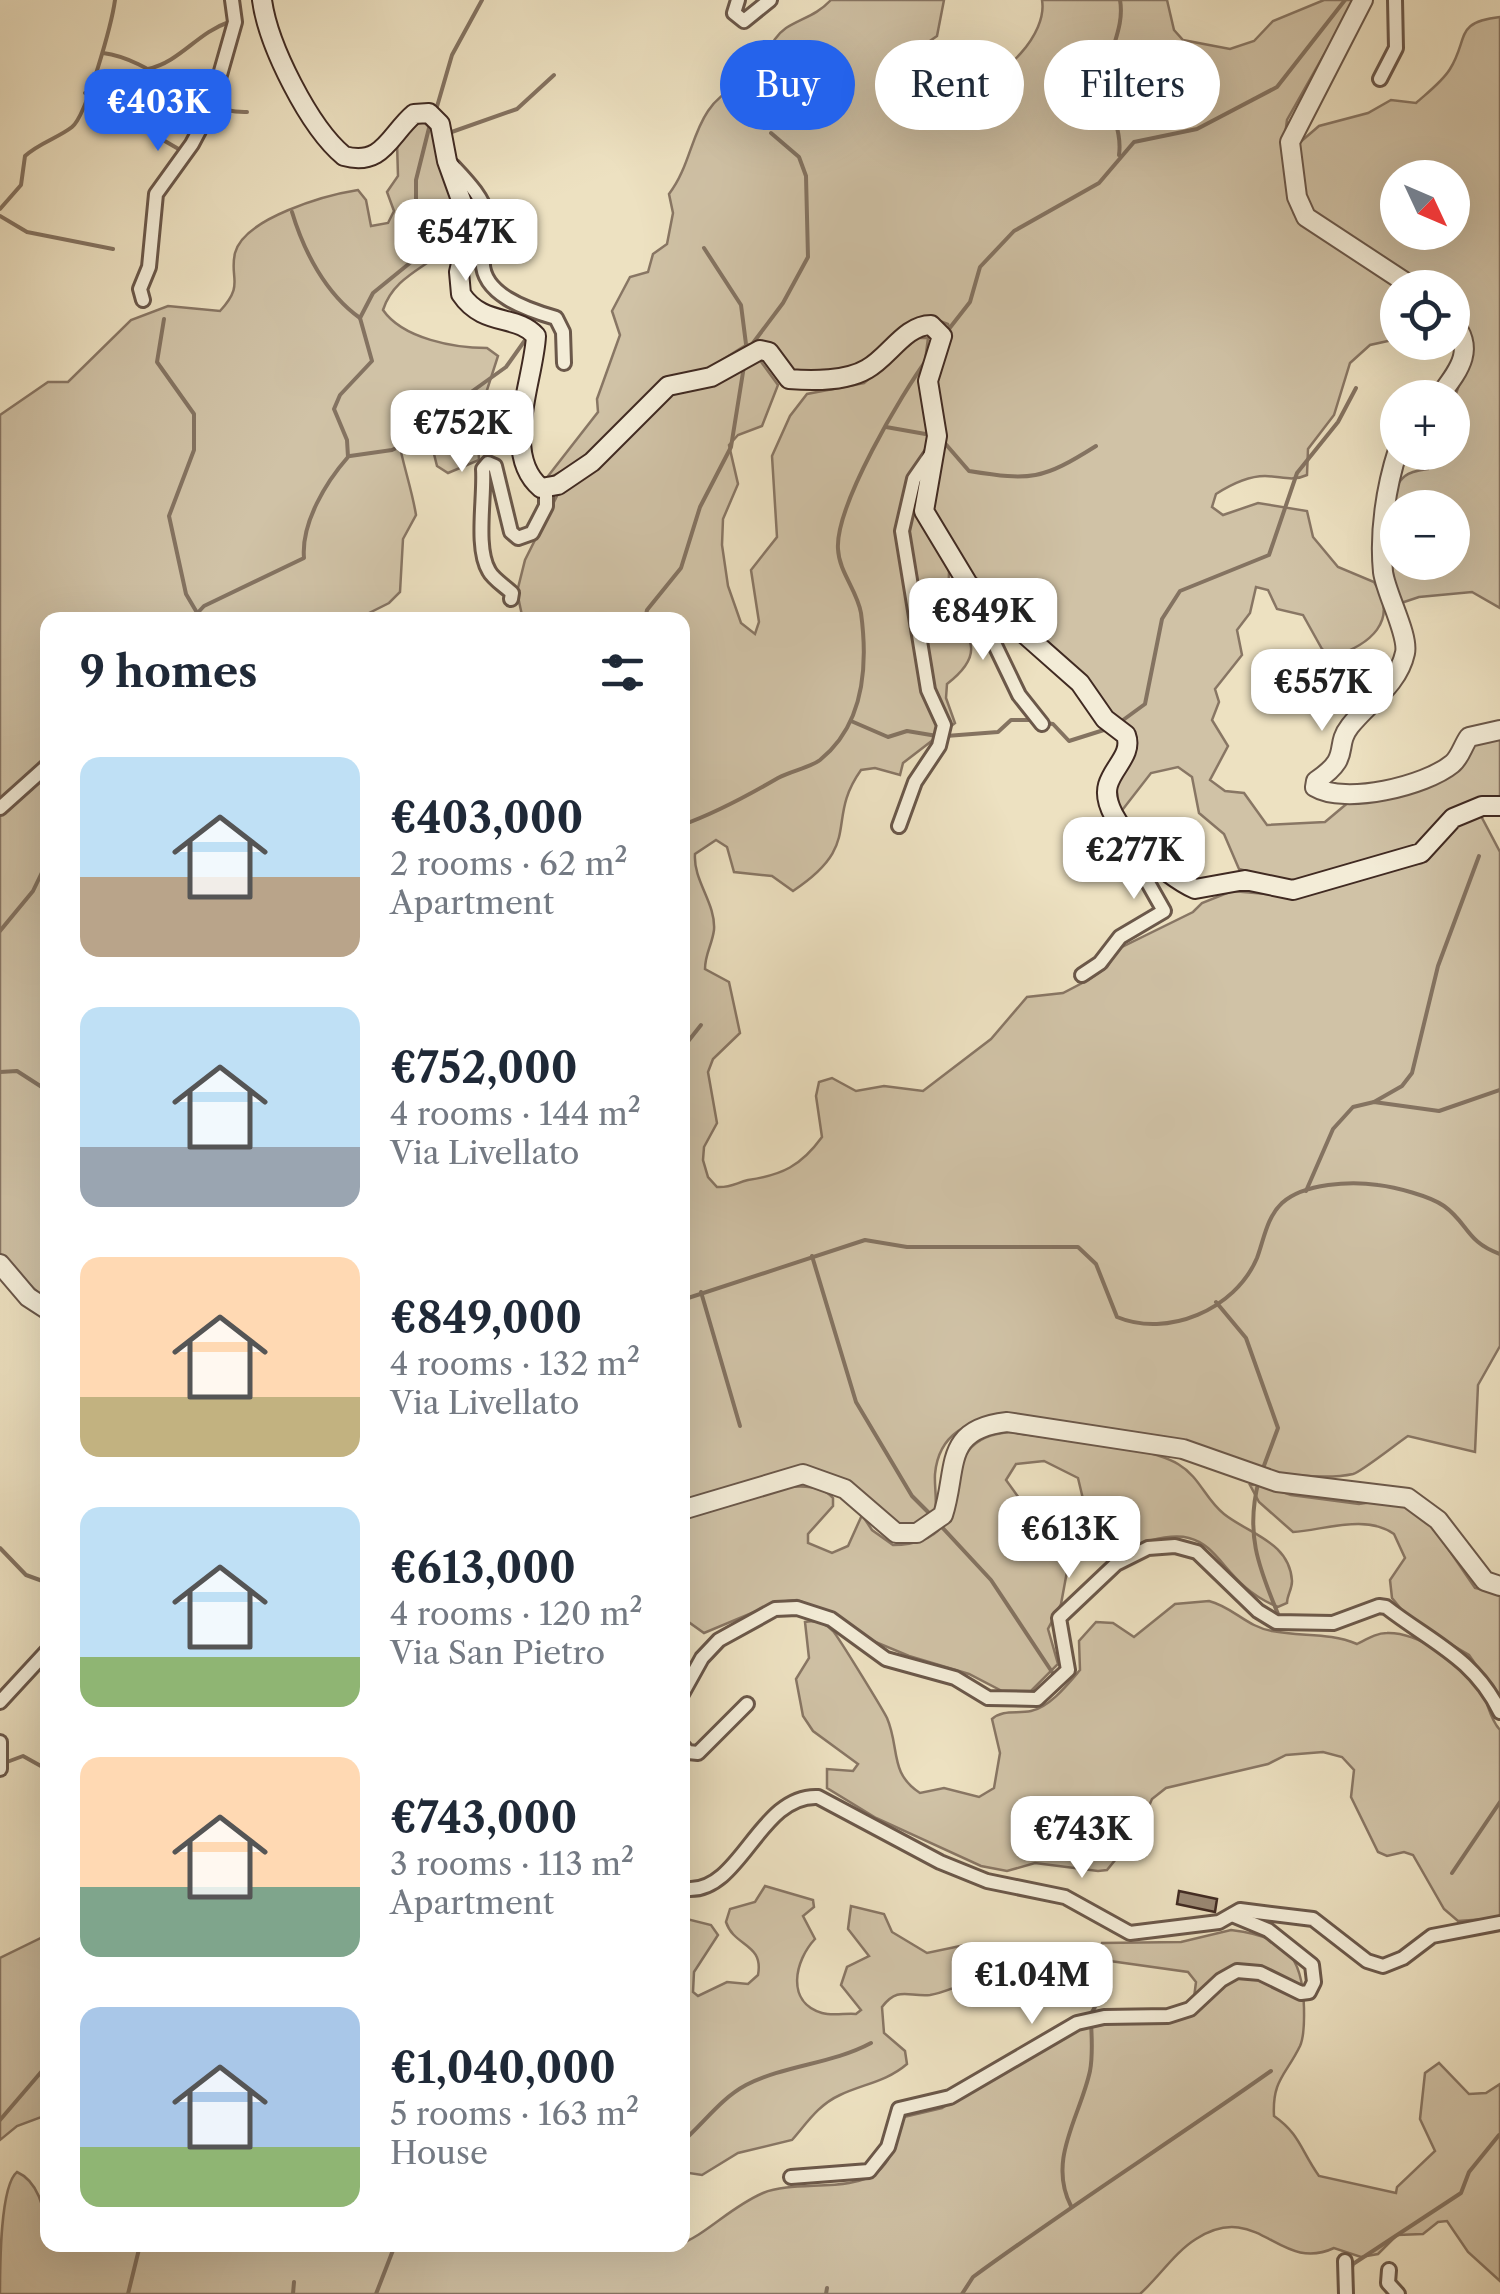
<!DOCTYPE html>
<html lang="en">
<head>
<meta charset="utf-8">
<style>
  body { margin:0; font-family:"Libre Caslon Text",serif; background:#f2f2f3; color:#1f2937; height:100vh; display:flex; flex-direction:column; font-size:38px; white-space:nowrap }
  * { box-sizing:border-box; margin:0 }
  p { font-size:32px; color:#747a83 }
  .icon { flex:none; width:55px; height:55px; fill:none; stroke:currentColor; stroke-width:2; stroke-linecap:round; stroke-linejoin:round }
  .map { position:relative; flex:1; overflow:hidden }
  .details { position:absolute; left:40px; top:612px; width:650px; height:1640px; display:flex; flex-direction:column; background:#fff; border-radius:20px; box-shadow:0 10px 40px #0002 }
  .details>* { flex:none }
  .hud { position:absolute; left:720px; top:40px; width:630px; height:90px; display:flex; gap:20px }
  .needle { width:65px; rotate:134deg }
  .tools { position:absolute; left:1380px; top:160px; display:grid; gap:20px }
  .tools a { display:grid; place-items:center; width:90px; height:90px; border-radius:50%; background:#fff; box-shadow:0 10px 40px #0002; font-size:50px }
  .price { position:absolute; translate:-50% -85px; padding:0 22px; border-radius:20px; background:#fff; color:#222; font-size:32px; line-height:65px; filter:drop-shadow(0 2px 5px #0008) }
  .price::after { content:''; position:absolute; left:50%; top:60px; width:30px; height:22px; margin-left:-15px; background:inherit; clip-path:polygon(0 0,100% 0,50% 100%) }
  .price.on { background:#2563eb; color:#fff }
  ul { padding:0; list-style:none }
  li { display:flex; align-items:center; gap:30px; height:250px; padding:0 40px }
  li span { display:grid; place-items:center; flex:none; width:280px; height:200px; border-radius:20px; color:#555 }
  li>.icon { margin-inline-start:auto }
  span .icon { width:120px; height:120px; fill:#fffc; stroke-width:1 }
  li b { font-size:42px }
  h2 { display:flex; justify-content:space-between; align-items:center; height:120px; padding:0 40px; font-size:42px }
  .chip { padding:0 35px; border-radius:45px; background:#fff; box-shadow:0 10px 40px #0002; font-size:35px; line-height:90px }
  .chip.on { background:#2563eb; color:#fff }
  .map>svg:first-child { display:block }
</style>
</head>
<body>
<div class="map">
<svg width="1500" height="2294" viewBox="0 0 1500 2294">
  <rect width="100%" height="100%" fill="#ede1c1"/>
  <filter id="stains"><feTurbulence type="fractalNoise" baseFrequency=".002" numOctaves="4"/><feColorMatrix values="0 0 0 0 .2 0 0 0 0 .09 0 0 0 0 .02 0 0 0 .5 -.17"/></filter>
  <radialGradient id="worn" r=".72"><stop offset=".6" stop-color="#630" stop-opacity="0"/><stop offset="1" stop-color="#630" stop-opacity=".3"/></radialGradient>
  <g fill="#d0c2a6" stroke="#887664" stroke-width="2.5" fill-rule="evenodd">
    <path d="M 831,0 L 944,0 L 937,36 L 914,52 L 912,65 C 931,79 951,75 970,85 C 1003,80 1048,34 1042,0 L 1167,0 L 1174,30 L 1183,40 L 1230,49 L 1254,41 L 1273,21 L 1324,0 L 1355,0 L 1287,120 L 1283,150 L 1287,182 L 1294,214 L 1308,229 L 1397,288 L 1397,339 L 1370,345 L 1350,363 L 1334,415 L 1308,449 L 1307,475 C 1292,482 1281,476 1265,476 C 1247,476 1230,485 1216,494 L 1212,507 L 1223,515 L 1258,503 L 1307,511 L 1313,537 L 1338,567 L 1374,582 C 1400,621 1370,645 1332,657 L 1322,649 L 1303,615 L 1277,609 L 1268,590 L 1256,587 L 1250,613 L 1237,630 L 1242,655 L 1215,689 L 1219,702 L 1212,720 L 1228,746 L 1210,780 L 1225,791 L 1244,793 L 1267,825 L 1325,822 L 1350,801 L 1401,792 L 1470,746 L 1500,736 L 1500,802 L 1423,844 L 1294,883 L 1239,869 L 1224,834 L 1199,813 L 1192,777 L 1178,767 L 1151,773 L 1120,813 L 1116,785 L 1134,751 L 966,572 L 931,513 L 931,392 L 952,336 L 948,324 L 929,317 L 859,369 L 792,371 L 765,342 L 746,345 L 703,372 L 673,378 L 591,456 L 545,480 L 598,412 L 597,399 L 620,335 L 612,311 L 630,277 L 648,272 L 653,254 L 667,244 L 673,213 L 669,194 C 689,168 691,136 708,111 C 720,92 740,86 755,71 C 767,59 770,39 786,28 C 802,18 817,15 831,0 Z"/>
    <path d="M 1500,17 L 1500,608 L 1472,592 L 1419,597 L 1398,604 C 1393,576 1378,497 1405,476 C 1411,471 1421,470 1428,469 L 1436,453 L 1452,452 L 1453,403 L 1471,348 L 1453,314 L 1452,288 L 1421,287 L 1323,224 L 1306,203 L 1298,144 L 1319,126 L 1368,113 L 1391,100 L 1416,103 C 1427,93 1442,82 1450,69 C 1469,38 1454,22 1500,17 ZM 1398,178 L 1452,178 L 1452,232 L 1398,232 ZM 1398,508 L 1452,508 L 1452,562 L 1398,562 Z"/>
    <path d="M 422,120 L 435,133 L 463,223 C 449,265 397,266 383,310 C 403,339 455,348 487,348 L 498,356 L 477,421 L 479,460 L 448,473 L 437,466 L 421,402 L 409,397 L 396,399 C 392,438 410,477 416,515 L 403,539 L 400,592 L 389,603 L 355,620 L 48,620 L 47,759 L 0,802 L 0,415 L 48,382 L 68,382 L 131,320 L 168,306 L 220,311 C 245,284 229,279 235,253 C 244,218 326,195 358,190 L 366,200 L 371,226 L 388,223 L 394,211 L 387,192 L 398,176 L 397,142 Z"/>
    <path d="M 917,338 L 928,338 L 922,384 L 929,453 L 910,499 L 949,571 L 948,610 C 976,640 982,657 947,684 L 946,698 L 955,723 L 903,763 L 900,775 L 875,768 L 861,770 C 824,822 865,843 793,891 L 772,876 L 734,872 L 727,847 L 716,840 L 695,854 C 693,881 716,903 714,930 C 712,945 705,954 705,969 L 729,982 L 740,1033 L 713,1059 L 708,1072 L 717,1123 L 704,1147 L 703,1160 L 708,1177 L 717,1187 C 730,1188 736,1183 748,1180 C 782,1175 801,1166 822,1137 L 816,1096 L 819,1082 L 832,1078 L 856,1091 L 884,1086 L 923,1091 L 991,1039 L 1027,997 L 1063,993 L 1088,980 L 1107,967 L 1118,949 L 1193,912 L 1202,903 L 1232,891 L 1290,896 L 1357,873 L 1422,863 L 1452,827 L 1481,816 L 1500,852 L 1500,1346 L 1478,1385 L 1475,1452 L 1408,1436 C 1396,1444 1361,1472 1353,1474 C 1286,1489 1106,1435 1031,1418 C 990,1415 940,1421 935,1474 C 934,1490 939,1504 932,1520 L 901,1528 L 839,1478 L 734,1488 L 683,1500 L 682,620 L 523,620 L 517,592 L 525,560 L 560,490 L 668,393 L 759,359 L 778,385 L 762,426 L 738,435 L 729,445 L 738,484 L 723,519 L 722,545 L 728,586 L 741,623 L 755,634 L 759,622 L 751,570 L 777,537 L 772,456 L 790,416 L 807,394 L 864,383 Z"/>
    <polygon points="47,772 47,1301 0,1257 0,816"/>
    <path d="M 1011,1432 C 1054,1440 1145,1444 1178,1464 C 1200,1477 1205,1499 1224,1514 C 1249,1534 1290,1542 1292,1581 C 1292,1590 1287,1595 1287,1603 L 1278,1607 C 1203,1577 1227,1504 1117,1553 L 1108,1551 L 1088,1520 L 1078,1478 L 1044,1461 L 1016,1464 L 1006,1480 L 1068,1566 L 1061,1604 L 1048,1629 L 1058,1664 L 1031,1691 L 1002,1691 L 969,1674 L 909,1656 L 873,1641 L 836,1615 L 797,1600 L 778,1602 L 704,1633 L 683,1618 L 683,1517 C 717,1507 807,1467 833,1498 L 833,1506 L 808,1534 L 808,1543 L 832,1553 L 848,1546 L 862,1515 L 872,1530 L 893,1545 C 994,1543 918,1438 1011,1432 Z"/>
    <path d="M 1259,1484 L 1291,1495 L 1359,1504 L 1386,1500 L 1417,1510 L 1425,1515 L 1475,1588 L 1500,1594 L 1500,1699 L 1469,1655 L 1410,1620 L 1392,1598 L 1390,1580 L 1405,1558 L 1394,1534 C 1366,1514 1324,1530 1293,1532 L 1259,1502 L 1250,1485 Z"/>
    <path d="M 1209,1601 C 1233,1607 1247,1627 1272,1631 C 1302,1637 1329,1632 1357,1644 C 1367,1639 1376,1633 1387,1633 C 1417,1632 1463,1662 1479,1688 C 1489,1701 1488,1717 1500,1730 L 1500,1918 L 1458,1921 L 1444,1909 L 1413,1855 L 1404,1852 L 1387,1856 L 1378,1852 L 1351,1797 L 1354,1770 L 1342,1757 L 1323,1752 L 1286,1755 L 1268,1764 L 1166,1788 L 1152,1799 L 1137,1833 L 1107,1870 L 1098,1871 L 1035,1863 L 1007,1871 L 981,1866 L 876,1818 L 827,1788 L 827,1769 L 853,1771 L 858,1764 L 813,1731 L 803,1716 L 796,1679 L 809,1658 L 805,1622 C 815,1620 825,1623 833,1631 C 839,1638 882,1708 887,1718 C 900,1748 889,1773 920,1793 L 944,1788 L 979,1797 L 994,1788 L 1000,1753 L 992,1719 C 1003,1709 1017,1714 1031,1711 C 1050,1707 1068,1684 1080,1670 L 1079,1641 L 1096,1622 L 1113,1623 L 1134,1637 L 1175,1604 Z"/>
    <path d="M 765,1886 L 813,1900 L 814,1907 L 803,1916 L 815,1939 C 795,1960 785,2002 822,2013 C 832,2016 846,2013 856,2014 L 861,2010 L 841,1985 L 847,1967 L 869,1956 L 848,1929 L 851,1906 L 884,1914 L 892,1932 L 927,1953 L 965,1945 L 970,1964 L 956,1987 C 948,1990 938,1994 930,1995 C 908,1997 898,1986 882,2007 L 884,2033 L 905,2051 L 907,2064 C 886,2082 863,2084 840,2095 C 818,2105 807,2123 792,2140 L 738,2153 L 702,2175 L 682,2172 L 683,1918 L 711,1925 L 718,1935 L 694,1972 L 693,1992 L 698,1996 L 727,1982 L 748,1984 L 758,1975 C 764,1943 734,1947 726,1922 L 730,1909 L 755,1902 Z"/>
    <path d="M 1231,1930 C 1284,1936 1303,1954 1304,2008 C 1304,2019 1305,2035 1300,2046 C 1286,2075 1272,2080 1274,2116 C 1300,2134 1301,2151 1319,2176 L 1396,2193 L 1397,2187 L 1435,2151 L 1420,2119 L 1425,2073 L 1439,2063 L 1469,2094 L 1486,2093 L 1500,2084 L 1500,2281 L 1468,2252 L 1447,2221 L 1438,2222 L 1423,2234 L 1397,2235 L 1378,2254 L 1361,2257 L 1334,2248 C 1279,2274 1258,2199 1196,2239 C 1175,2252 1159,2277 1140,2294 L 0,2294 C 0,2265 0,2186 17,2172 C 42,2183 47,2222 48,2245 L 626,2245 C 687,2265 712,2215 763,2193 C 794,2180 852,2193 877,2172 C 894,2159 896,2136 904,2117 L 942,2108 L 996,2072 L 1085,2027 L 1192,2013 L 1196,1982 L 1188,1972 L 1110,1961 L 1097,1955 L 1102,1943 L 1181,1942 Z"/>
    <polygon points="47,1935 47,2115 17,2126 0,2140 0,1958"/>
  </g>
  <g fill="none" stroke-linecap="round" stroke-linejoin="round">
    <g stroke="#847361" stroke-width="4">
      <path d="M 103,53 C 157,60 194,114 247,112"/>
      <path d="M 148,69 C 180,62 197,33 229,22"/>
      <polyline points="85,93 130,103 151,133 182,151"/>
      <polyline points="436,110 452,55 482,0"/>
      <polyline points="446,134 517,109 554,75"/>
      <path d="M 1119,155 C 1123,127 1105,105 1107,77 C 1108,51 1125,28 1120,0"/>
      <path d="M 0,209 L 21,185 L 25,156 C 39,143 58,138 72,127 C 87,115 112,22 115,0"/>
      <path d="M 292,212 C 304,252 326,294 360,318"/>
      <polyline points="0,216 27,232 113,249"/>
      <polyline points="704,248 741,305 747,352"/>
      <polyline points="164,319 157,362 194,414 194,450 169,516 186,594 196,611"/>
      <polyline points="945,334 970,302 980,267 1014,231 1099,183 1134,142 1197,129 1277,87 1345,0"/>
      <polyline points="750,347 783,303 808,257 806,176 799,157 771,133"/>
      <polyline points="886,427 931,435"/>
      <path d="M 943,441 L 969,471 C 1031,481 1042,480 1096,446"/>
      <polyline points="350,456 392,450 442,426 467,395 506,367 528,336"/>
      <path d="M 191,620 L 204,606 L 304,558 C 301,523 326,482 348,457 L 347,440 L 334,409 L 340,395 L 372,361 L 360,318 L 373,293 L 416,258 L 416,180 L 430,124"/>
      <polyline points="645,620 647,610 681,568 700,507 731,447 744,366"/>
      <polyline points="851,721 888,737 907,731 937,736"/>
      <polyline points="1046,723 1053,724 1069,741 1107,729"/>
      <polyline points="1119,723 1145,704 1162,619 1180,591 1269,555 1297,473 1338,422 1356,388"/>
      <polyline points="946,736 998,732 1011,720 1032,720"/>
      <path d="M 682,825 C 716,813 747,796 778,778 C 791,771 809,768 820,760 C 864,725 868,665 861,613 C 857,590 839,572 838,549 C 835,506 902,393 928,358"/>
      <polyline points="0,931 33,891 48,860"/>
      <polyline points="682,1049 701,1025"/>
      <polyline points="0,1072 17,1071 48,1091"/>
      <polyline points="1374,1102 1402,1086 1412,1073 1438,966 1479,856"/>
      <polyline points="1306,1191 1333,1129 1353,1107 1374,1102 1439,1111 1500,1090"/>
      <polyline points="812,1256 856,1402 912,1496 933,1517"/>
      <polyline points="701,1292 740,1426"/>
      <path d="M 682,1300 L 865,1240 L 907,1247 L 1078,1247 L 1096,1264 L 1117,1317 C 1167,1338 1235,1310 1257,1258 C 1264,1239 1267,1217 1282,1203 C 1304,1183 1351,1181 1378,1185 C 1395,1187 1430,1196 1444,1206 C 1468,1223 1466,1242 1500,1254"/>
      <polyline points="1216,1302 1246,1338 1278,1428 1262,1471"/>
      <path d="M 1259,1480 C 1245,1532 1258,1566 1278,1614"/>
      <polyline points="939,1524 991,1580 1054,1675"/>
      <polyline points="0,1548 26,1575 48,1583"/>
      <polyline points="7,1762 23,1756 48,1770"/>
      <polyline points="1452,1873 1500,1802"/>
      <polyline points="1091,2014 1101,1996 1100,1976"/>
      <polyline points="0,2120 48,2064"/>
      <path d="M 682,2142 C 704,2123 720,2099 746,2085 C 785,2065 832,2064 871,2043"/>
      <path d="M 1071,2206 C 1047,2160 1080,2117 1090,2071 C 1093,2055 1092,2039 1091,2023"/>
      <polyline points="1351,2270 1353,2264 1461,2193 1469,2172 1499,2135"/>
      <polyline points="128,2294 140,2245"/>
      <polyline points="293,2294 294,2282"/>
      <polyline points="376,2294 395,2245"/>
      <polyline points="826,2294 827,2288"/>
      <path d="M 962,2294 L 973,2277 C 1070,2206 1172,2141 1271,2071"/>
    </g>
  </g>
  <polygon fill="#9a8975" stroke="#402a22" stroke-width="2.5" points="1179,1891 1217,1899 1215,1912 1177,1904"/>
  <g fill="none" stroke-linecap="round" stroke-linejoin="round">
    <g stroke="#6b584a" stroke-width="18">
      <g id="minor">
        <polyline points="738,0 734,13 744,21 770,0"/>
        <polyline points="1380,79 1396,48 1395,0"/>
        <path d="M 453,166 C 467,181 483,197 488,218 C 491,231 484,245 483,258 C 479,294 528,310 556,318 L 563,332 L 564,363"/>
        <polyline points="143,300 140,289 149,267 156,194 192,144 210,110 235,22 232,0"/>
        <polyline points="969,591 1019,695 1042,724"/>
        <path d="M 511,599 L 512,593 C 506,587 493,579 489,571 C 475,548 485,497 483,469 L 488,463 L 495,466 L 511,532 L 518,538 L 532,533 L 546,506 L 546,490"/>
        <polyline points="0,808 48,765"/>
        <polyline points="899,826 915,782 939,746 944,725 928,690 902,531 914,479 932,453"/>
        <polyline points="1082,975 1100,963 1120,937 1164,911 1121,835"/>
        <path d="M 682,1694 L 702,1658 L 719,1640 L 775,1609 L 797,1608 L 831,1619 L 886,1659 L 955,1678 L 988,1698 L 1037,1699 L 1068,1670 L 1059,1618 L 1116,1564 L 1148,1548 L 1175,1546 L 1197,1552 L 1258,1611 L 1276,1622 L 1333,1623 L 1379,1606 L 1386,1607 C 1431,1642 1474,1658 1500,1712"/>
        <polyline points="0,1702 48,1650"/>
        <polyline points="0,1742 0,1769"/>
        <polyline points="682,1745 688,1752 698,1753 747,1704"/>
        <path d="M 689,1889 C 741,1891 760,1794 818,1797 L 940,1862 L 987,1881 L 1065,1897 L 1130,1933 L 1219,1922 L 1240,1910 L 1313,1919 L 1367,1961 L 1383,1966 L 1403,1958 L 1432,1936 L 1500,1923"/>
        <polyline points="791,2177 869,2171 888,2147 899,2109 950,2097 1077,2023 1104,2017 1168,2016 1190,2009 1221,1980 1237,1971 1260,1973 1301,1993 1309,1992 1314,1982 1312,1965 1268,1930 1232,1915"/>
        <polyline points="1345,2261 1346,2294"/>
        <polyline points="1389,2270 1388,2283 1398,2294"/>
      </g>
    </g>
    <g stroke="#6b584a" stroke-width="22">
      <g id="tertiary">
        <polyline points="1363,0 1290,142 1297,197 1306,217 1414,288"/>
        <path d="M 1438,398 C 1458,371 1477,350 1452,321"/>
        <path d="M 1398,450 C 1386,487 1379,532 1383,572 C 1386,594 1409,635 1405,653 C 1398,685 1369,702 1350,726 C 1333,748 1353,756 1316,781 L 1315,787 C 1345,805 1425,786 1452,764 C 1460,758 1463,745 1469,737 L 1500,730"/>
        <polyline points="0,1264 28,1297 48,1310"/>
        <path d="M 682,1510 L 803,1474 L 845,1489 L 896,1533 L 917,1533 L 943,1515 C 958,1469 942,1429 1007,1422 L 1183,1449 L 1277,1482 L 1408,1498 L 1438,1520 L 1485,1581 L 1500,1586"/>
      </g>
    </g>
    <g stroke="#402a22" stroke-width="22">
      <path id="secondary" d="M 262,0 C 268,45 309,127 344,156 C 383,167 390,134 414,114 L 429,113 L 440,124 L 447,161 L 470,225 L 459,272 L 461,294 C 483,327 517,314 536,336 C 534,380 500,454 541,488 L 558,485 L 592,462 L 668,386 L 711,377 L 760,350 L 769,352 L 789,379 C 812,381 847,381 867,369 C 889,357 905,325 931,325 L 942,336 L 928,381 L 937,436 L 924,511 L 968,584 L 1080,683 L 1105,719 L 1126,735 C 1133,754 1113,767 1108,785 C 1098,820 1167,877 1195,889 L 1245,880 L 1293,890 L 1421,853 L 1453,818 L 1482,806 L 1500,806"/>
    </g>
    <use href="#minor" stroke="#f3ecd7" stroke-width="12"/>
    <use href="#tertiary" stroke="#f3ecd7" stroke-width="18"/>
    <use href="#secondary" stroke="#f3ecd7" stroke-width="18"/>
  </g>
  <rect width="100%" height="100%" filter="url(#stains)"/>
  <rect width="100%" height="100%" fill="url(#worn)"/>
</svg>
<div class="tools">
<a><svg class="needle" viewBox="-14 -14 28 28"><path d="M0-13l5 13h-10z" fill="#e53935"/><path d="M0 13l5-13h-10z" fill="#747a83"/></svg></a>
<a><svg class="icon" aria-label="locate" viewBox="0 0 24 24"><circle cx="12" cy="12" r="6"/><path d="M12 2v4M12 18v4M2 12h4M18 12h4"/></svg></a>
<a>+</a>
<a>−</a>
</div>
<b class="price on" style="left:158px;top:154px">€403K</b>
<b class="price" style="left:466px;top:284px">€547K</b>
<b class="price" style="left:462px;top:475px">€752K</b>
<b class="price" style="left:983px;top:663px">€849K</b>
<b class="price" style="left:1322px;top:734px">€557K</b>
<b class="price" style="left:1134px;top:902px">€277K</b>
<b class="price" style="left:1069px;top:1581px">€613K</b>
<b class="price" style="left:1082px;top:1881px">€743K</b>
<b class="price" style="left:1032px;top:2027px">€1.04M</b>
<div class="hud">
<a class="chip on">Buy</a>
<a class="chip">Rent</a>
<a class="chip">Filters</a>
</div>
<section class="details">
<h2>9 homes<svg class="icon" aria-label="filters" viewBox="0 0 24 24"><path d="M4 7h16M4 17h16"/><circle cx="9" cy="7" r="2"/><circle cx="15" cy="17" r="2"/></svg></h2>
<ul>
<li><span style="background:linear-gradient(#bfe0f5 60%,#b9a48a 0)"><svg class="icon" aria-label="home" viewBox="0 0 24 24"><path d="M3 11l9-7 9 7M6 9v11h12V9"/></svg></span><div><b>€403,000</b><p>2 rooms · 62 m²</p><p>Apartment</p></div></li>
<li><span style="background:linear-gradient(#bfe0f5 70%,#9aa5b1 0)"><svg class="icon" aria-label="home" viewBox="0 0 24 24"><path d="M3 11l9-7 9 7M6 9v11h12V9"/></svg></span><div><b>€752,000</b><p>4 rooms · 144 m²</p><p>Via Livellato</p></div></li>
<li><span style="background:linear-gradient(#ffd9b3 70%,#c2b280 0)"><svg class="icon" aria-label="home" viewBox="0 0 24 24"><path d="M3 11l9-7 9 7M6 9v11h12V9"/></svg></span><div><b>€849,000</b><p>4 rooms · 132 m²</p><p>Via Livellato</p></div></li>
<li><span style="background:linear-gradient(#bfe0f5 75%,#8fb573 0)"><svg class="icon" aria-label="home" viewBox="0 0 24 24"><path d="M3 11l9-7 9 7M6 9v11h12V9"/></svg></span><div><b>€613,000</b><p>4 rooms · 120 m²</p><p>Via San Pietro</p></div></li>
<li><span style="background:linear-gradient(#ffd9b3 65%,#7fa58c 0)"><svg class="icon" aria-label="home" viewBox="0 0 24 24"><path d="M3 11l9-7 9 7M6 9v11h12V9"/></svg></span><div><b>€743,000</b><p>3 rooms · 113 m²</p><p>Apartment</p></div></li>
<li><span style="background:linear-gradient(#a9c7e8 70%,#8fb573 0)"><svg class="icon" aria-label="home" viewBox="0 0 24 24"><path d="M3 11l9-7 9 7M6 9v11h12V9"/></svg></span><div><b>€1,040,000</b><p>5 rooms · 163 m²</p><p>House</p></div></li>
</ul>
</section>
</div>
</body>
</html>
